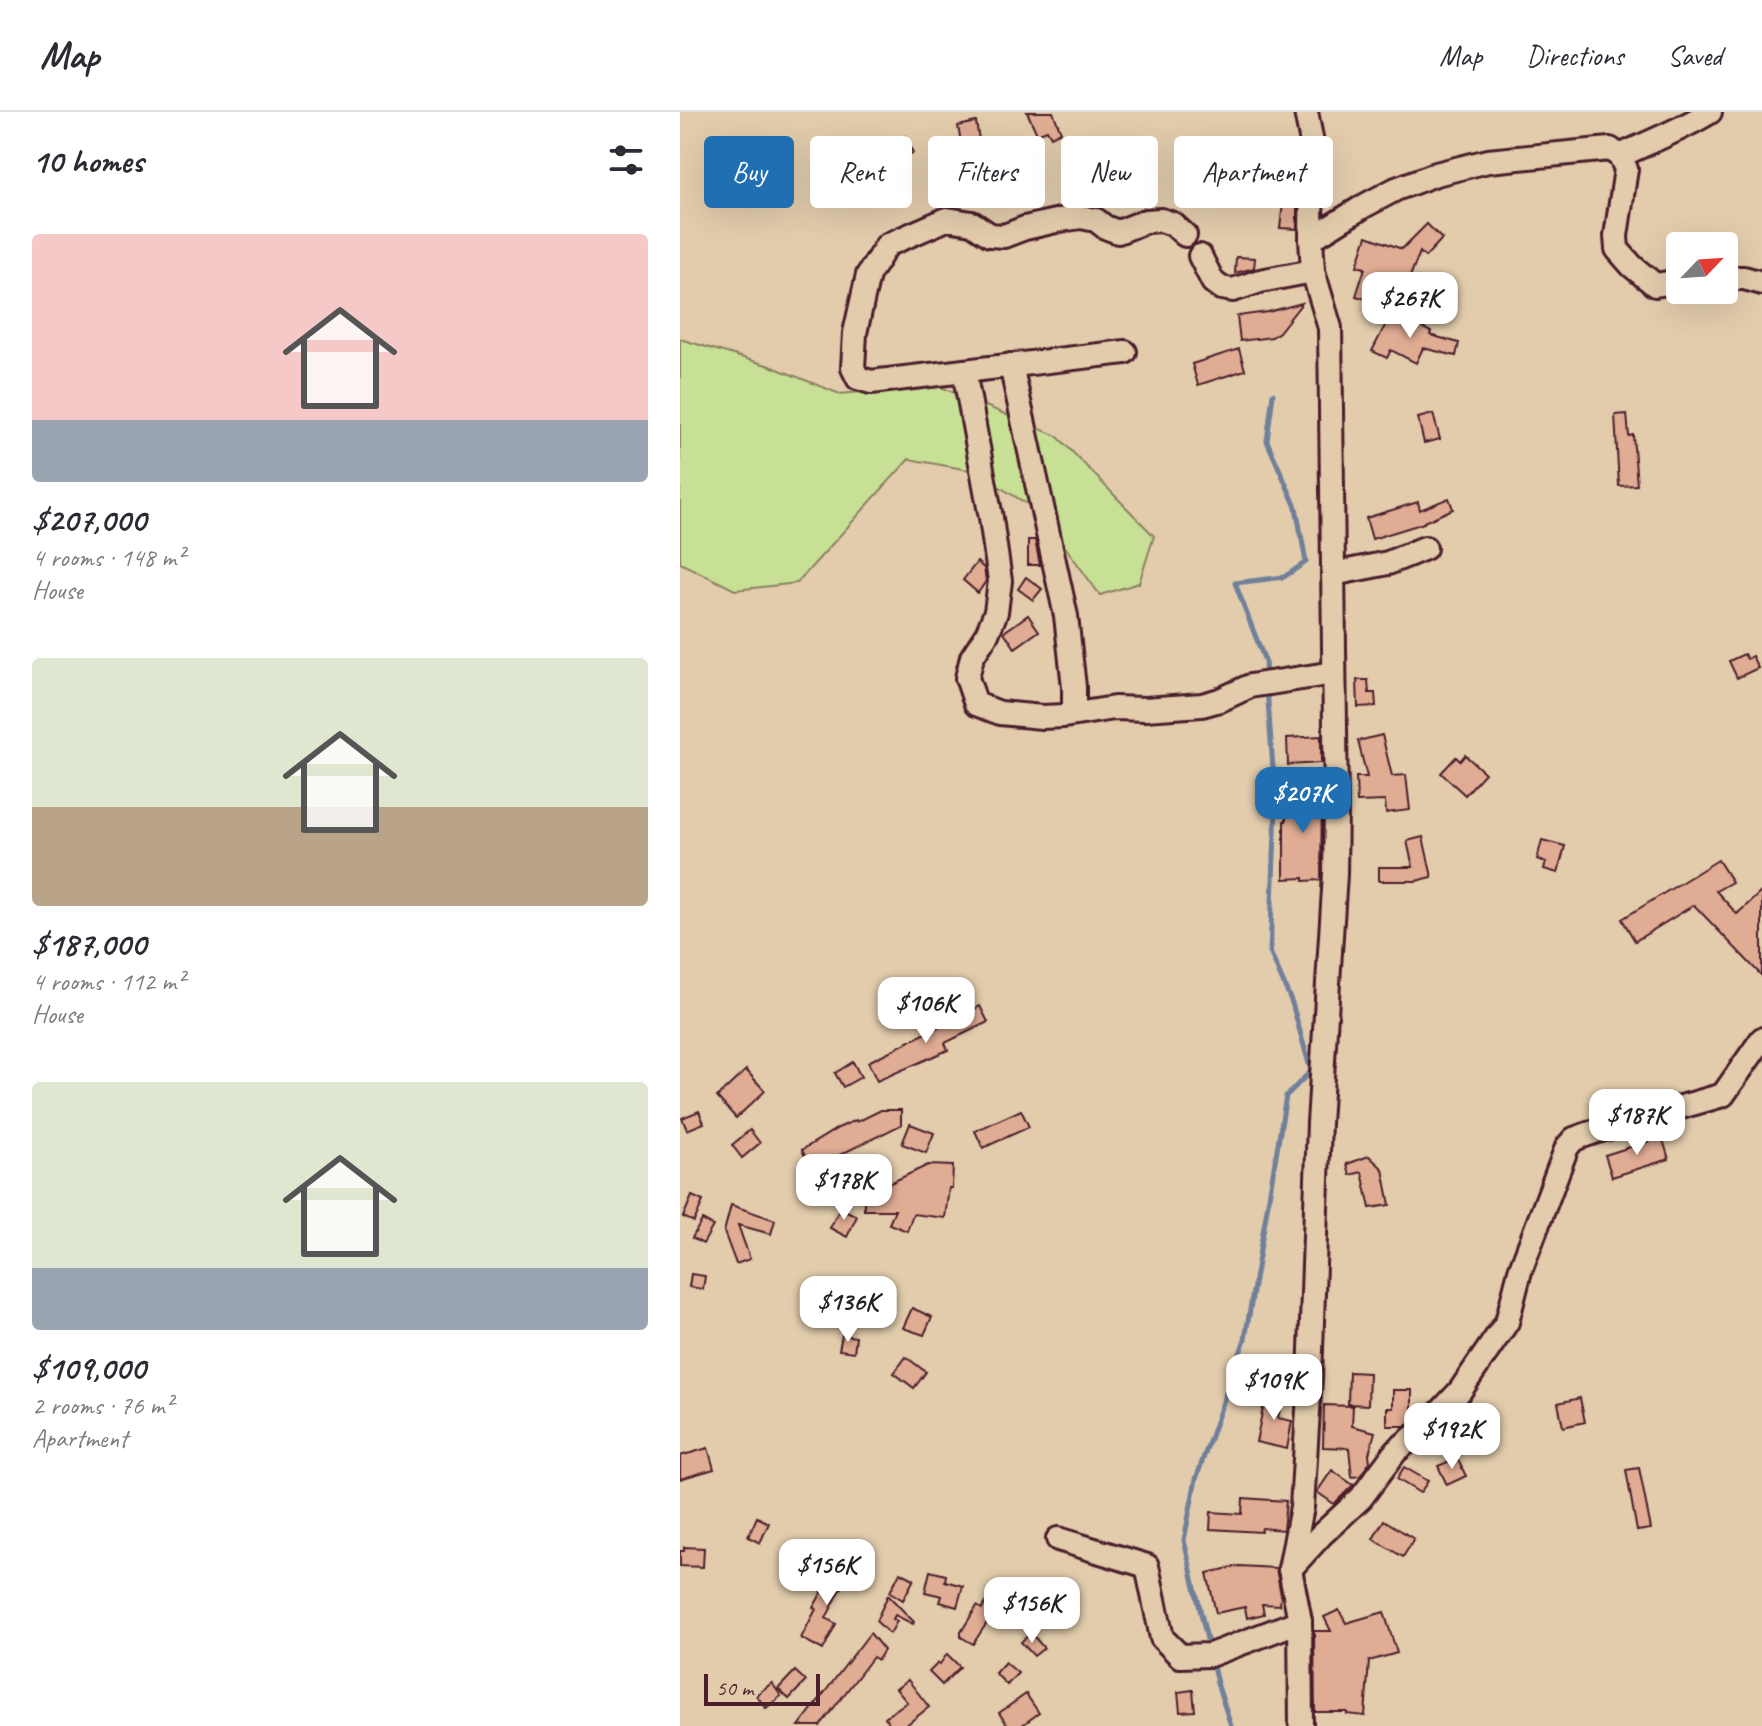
<!DOCTYPE html>
<html lang="en">
<head>
<meta charset="utf-8">
<style>
  body { margin:0; font-family:Caveat,sans-serif; background:#f2f2f3; color:#2b2b33; height:100vh; display:flex; flex-direction:column; font-size:30px; white-space:nowrap }
  * { box-sizing:border-box; margin:0 }
  p { font-size:26px; color:#7c7c81 }
  .icon { flex:none; width:44px; height:44px; fill:none; stroke:currentColor; stroke-width:2; stroke-linecap:round; stroke-linejoin:round }
  .map { position:relative; flex:1; overflow:hidden }
  .sheet { display:flex; flex-direction:column; background:#fff; width:680px }
  .sheet>* { flex:none }
  .guide { position:absolute; left:24px; top:24px; width:760px; height:72px; display:flex; gap:16px }
  .needle { width:52px; rotate:65deg }
  .controls { position:absolute; left:986px; top:120px; display:grid; gap:16px }
  .controls a { display:grid; place-items:center; width:72px; height:72px; border-radius:8px; background:#fff; box-shadow:0 8px 32px #0002; font-size:40px }
  .scale { position:absolute; left:24px; bottom:20px; width:116px; box-sizing:border-box; padding-left:8px; border:4px solid #4a1f2b; border-top:0; font-size:22px; line-height:28px; white-space:nowrap; color:#4a1f2b; -webkit-text-stroke:6px #e2ccac; paint-order:stroke }
  .price { position:absolute; translate:-50% -68px; padding:0 18px; border-radius:16px; background:#fff; color:#222; font-size:26px; line-height:52px; filter:drop-shadow(0 2px 4px #0008) }
  .price::after { content:''; position:absolute; left:50%; top:48px; width:24px; height:18px; margin-left:-12px; background:inherit; clip-path:polygon(0 0,100% 0,50% 100%) }
  .price.selected { background:#1f6fb2; color:#fff }
  ul { padding:0; list-style:none }
  li { display:grid; align-content:center; gap:16px; height:424px; padding:0 32px }
  li span { display:grid; place-items:center; height:248px; border-radius:8px; color:#555 }
  li>.icon { margin-inline-start:auto }
  span .icon { width:144px; height:144px; fill:#fffc; stroke-width:1 }
  li b { font-size:34px }
  h2 { display:flex; justify-content:space-between; align-items:center; height:96px; padding:0 32px; font-size:34px }
  .pill { padding:0 28px; border-radius:8px; background:#fff; box-shadow:0 8px 32px #0002; font-size:28px; line-height:72px }
  .pill.selected { background:#1f6fb2; color:#fff }
  header { display:flex; align-items:center; gap:48px; box-sizing:border-box; height:112px; padding:0 40px; background:#fff; border-bottom:2px solid #e1e1e2 }
  header strong { font-size:38px }
  nav { display:flex; gap:44px; margin-inline-start:auto; font-size:28px }
  main { display:flex; flex:1; min-height:0 }
  .map>svg:first-child { display:block }
</style>
</head>
<body>
<header>
<strong>Map</strong>
<nav><a>Map</a><a>Directions</a><a>Saved</a></nav>
</header>
<main>
<section class="sheet">
<h2>10 homes<svg class="icon" aria-label="filters" viewBox="0 0 24 24"><path d="M4 7h16M4 17h16"/><circle cx="9" cy="7" r="2"/><circle cx="15" cy="17" r="2"/></svg></h2>
<ul>
<li><span style="background:linear-gradient(#f6c9c9 75%,#9aa5b1 0)"><svg class="icon" aria-label="home" viewBox="0 0 24 24"><path d="M3 11l9-7 9 7M6 9v11h12V9"/></svg></span><div><b>$207,000</b><p>4 rooms · 148 m²</p><p>House</p></div></li>
<li><span style="background:linear-gradient(#dfe7d0 60%,#b9a48a 0)"><svg class="icon" aria-label="home" viewBox="0 0 24 24"><path d="M3 11l9-7 9 7M6 9v11h12V9"/></svg></span><div><b>$187,000</b><p>4 rooms · 112 m²</p><p>House</p></div></li>
<li><span style="background:linear-gradient(#dfe7d0 75%,#9aa5b1 0)"><svg class="icon" aria-label="home" viewBox="0 0 24 24"><path d="M3 11l9-7 9 7M6 9v11h12V9"/></svg></span><div><b>$109,000</b><p>2 rooms · 76 m²</p><p>Apartment</p></div></li>
</ul>
</section>
<div class="map">
<svg width="1082" height="1614" viewBox="0 0 1082 1614">
  <rect width="100%" height="100%" fill="#e2ccac"/>
  <filter id="ink" filterUnits="userSpaceOnUse"><feTurbulence type="fractalNoise" baseFrequency=".0125" numOctaves="2"/><feDisplacementMap in="SourceGraphic" scale="16" xChannelSelector="R" yChannelSelector="G"/><feConvolveMatrix kernelMatrix="1 2 1 2 8 2 1 2 1" color-interpolation-filters="sRGB"/></filter>
  <g filter="url(#ink)">
    <polygon fill="#c8e096" stroke="#898060" stroke-width="2" points="0,227 90,254 160,282 256,273 377,324 474,424 459,471 420,483 360,400 294,359 229,347 117,471 55,478 0,451"/>
    <g fill="none" stroke-linecap="round" stroke-linejoin="round">
      <g stroke="#6f809b" stroke-width="5">
        <polyline points="586,566 585,549 555,471 604,465 626,450 616,395 587,329 593,282"/>
        <polyline points="529,1536 504,1428 516,1367 565,1227 606,984 631,959 612,891 590,840 596,696 587,576"/>
        <polyline points="532,1550 537,1571 551,1614"/>
      </g>
    </g>
    <g fill="#e0ac94" stroke="#4a1f2b" stroke-width="2">
      <polygon points="347,0 373,0 381,20 371,25 367,18 357,22"/>
      <polygon points="296,10 300,34 332,28 334,41 333,41 341,69 324,72 324,76 310,78 303,55 286,57 278,14"/>
      <polygon points="226,24 233,41 208,52 201,35"/>
      <polygon points="558,30 592,34 590,50 556,46"/>
      <polygon points="617,40 618,56 599,59 597,42"/>
      <polygon points="604,83 617,84 617,117 600,116"/>
      <polygon points="747,112 762,127 745,145 740,140 724,179 718,177 713,195 676,184 685,156 677,154 687,124 722,137"/>
      <polygon points="556,145 575,146 574,156 555,161"/>
      <polygon points="622,191 599,220 592,225 560,229 557,204 588,200"/>
      <polygon points="712,200 751,220 750,223 779,231 776,244 743,236 736,251 711,238 707,246 692,239"/>
      <polygon points="559,237 565,258 518,273 512,252"/>
      <polygon points="753,302 760,327 744,331 738,306"/>
      <polygon points="947,302 949,324 953,323 957,373 939,374 935,303"/>
      <polygon points="769,386 773,397 744,410 744,411 692,427 686,406 738,390 740,398"/>
      <polygon points="348,428 355,428 360,453 348,453"/>
      <polygon points="297,450 304,456 306,469 298,481 283,468"/>
      <polygon points="346,465 362,477 353,488 338,477"/>
      <polygon points="348,503 359,519 335,536 324,520"/>
      <polygon points="1064,542 1067,547 1072,544 1078,556 1057,566 1049,549"/>
      <polygon points="677,568 688,568 689,581 695,581 696,594 678,595"/>
      <polygon points="702,623 712,664 726,663 730,698 706,701 705,689 677,690 676,665 687,665 678,629"/>
      <polygon points="641,624 641,651 608,653 607,626"/>
      <polygon points="785,643 805,661 785,683 761,661 776,645 780,649"/>
      <polygon points="642,677 641,768 624,769 624,766 604,767 604,709 606,709 605,679"/>
      <polygon points="743,725 752,765 736,769 699,769 699,755 733,755 727,729"/>
      <polygon points="862,728 885,734 878,761 864,757 866,750 857,747"/>
      <polygon points="1038,748 1052,770 1036,779 1057,802 1082,779 1082,864 1014,793 955,829 942,807"/>
      <polygon points="300,894 308,910 265,931 268,938 197,969 188,950"/>
      <polygon points="173,950 181,965 163,975 155,961"/>
      <polygon points="66,958 85,979 56,1006 37,985"/>
      <polygon points="201,998 221,998 221,1013 131,1057 122,1038 158,1016 176,1008 177,1010"/>
      <polygon points="341,998 349,1015 303,1036 295,1019"/>
      <polygon points="19,999 24,1011 7,1018 2,1006"/>
      <polygon points="230,1012 254,1021 246,1041 222,1032"/>
      <polygon points="70,1018 80,1031 62,1046 52,1033"/>
      <polygon points="982,1025 989,1047 932,1065 925,1043"/>
      <polygon points="689,1044 703,1057 710,1093 690,1096 682,1060 670,1063 667,1052"/>
      <polygon points="248,1053 273,1054 272,1076 269,1076 265,1106 233,1102 227,1119 209,1112 215,1098 184,1098 184,1075 202,1075"/>
      <polygon points="12,1084 23,1089 14,1110 3,1105"/>
      <polygon points="51,1093 95,1108 91,1122 58,1113 70,1147 56,1152 44,1120"/>
      <polygon points="160,1096 177,1104 167,1125 150,1116"/>
      <polygon points="22,1108 33,1114 23,1132 12,1126"/>
      <polygon points="11,1162 25,1164 23,1177 9,1175"/>
      <polygon points="168,1181 187,1187 182,1204 163,1198"/>
      <polygon points="232,1196 252,1205 244,1223 223,1216"/>
      <polygon points="162,1223 176,1225 174,1240 159,1238"/>
      <polygon points="226,1245 246,1260 234,1276 214,1261"/>
      <polygon points="669,1260 689,1261 688,1293 668,1292"/>
      <polygon points="587,1277 604,1280 598,1306 612,1309 607,1337 576,1330"/>
      <polygon points="713,1278 732,1278 732,1308 725,1314 707,1314 707,1296 713,1296"/>
      <polygon points="900,1286 905,1310 883,1315 878,1291"/>
      <polygon points="644,1293 673,1294 672,1314 695,1320 689,1342 690,1350 680,1364 672,1365 669,1336 643,1335"/>
      <polygon points="786,1308 800,1326 781,1342 767,1324"/>
      <polygon points="28,1336 34,1357 0,1367 0,1344"/>
      <polygon points="777,1346 786,1364 767,1373 758,1354"/>
      <polygon points="724,1355 748,1369 740,1381 717,1367"/>
      <polygon points="959,1356 971,1417 957,1419 946,1358"/>
      <polygon points="652,1358 673,1373 654,1392 637,1380"/>
      <polygon points="563,1386 606,1389 603,1418 582,1416 581,1420 530,1417 531,1400 562,1402"/>
      <polygon points="77,1405 89,1411 80,1431 68,1425"/>
      <polygon points="704,1408 734,1427 723,1445 693,1427"/>
      <polygon points="4,1435 24,1436 23,1455 0,1454 0,1439 4,1439"/>
      <polygon points="159,1450 178,1460 172,1472 165,1469 146,1506 156,1512 143,1538 121,1526 136,1497 133,1496"/>
      <polygon points="559,1454 596,1456 601,1483 600,1493 582,1492 584,1502 567,1506 565,1495 536,1501 527,1461"/>
      <polygon points="250,1459 266,1463 265,1469 283,1474 277,1495 260,1490 262,1484 245,1480"/>
      <polygon points="220,1460 234,1467 223,1488 210,1480"/>
      <polygon points="362,1478 376,1489 366,1501 352,1490"/>
      <polygon points="314,1479 322,1488 293,1532 281,1525 281,1520 297,1494 302,1497"/>
      <polygon points="208,1483 234,1510 233,1512 215,1503 213,1507 217,1509 210,1522 196,1509"/>
      <polygon points="659,1498 666,1511 704,1500 717,1541 689,1549 685,1604 667,1602 667,1600 635,1600 634,1519 651,1519 644,1505"/>
      <polygon points="190,1521 204,1538 198,1548 193,1545 140,1614 119,1614"/>
      <polygon points="351,1521 364,1536 354,1544 341,1530"/>
      <polygon points="267,1542 280,1555 262,1573 249,1560 258,1551 260,1552"/>
      <polygon points="325,1550 338,1561 327,1573 315,1561"/>
      <polygon points="115,1559 126,1569 109,1587 98,1577"/>
      <polygon points="228,1568 249,1595 225,1614 211,1614 205,1605 227,1590 216,1577"/>
      <polygon points="92,1571 101,1584 86,1596 76,1583"/>
      <polygon points="513,1578 515,1599 500,1600 498,1580"/>
      <polygon points="346,1582 359,1601 341,1614 328,1614 319,1601"/>
    </g>
    <g fill="none" stroke-linecap="round" stroke-linejoin="round">
      <g stroke="#4a1f2b" stroke-width="28">
        <g id="minor">
          <path d="M 940,44 C 969,30 1003,17 1030,0"/>
          <polyline points="631,127 684,94 716,77 756,62 808,49 930,37 940,44 946,57 936,124 937,137 952,154 975,173 1000,169"/>
          <polyline points="520,144 533,170 541,176 553,178 580,169 633,159"/>
          <polyline points="1044,166 1064,166 1082,171"/>
          <polyline points="445,240 191,270 178,266 173,256 175,221 188,163 207,133 267,107 292,111 310,123 324,124 345,116 380,108 401,105 416,108 425,115 438,120 466,109 481,108 493,112 505,123"/>
          <polyline points="331,253 386,504 394,575 394,602"/>
          <polyline points="284,259 311,406 320,469 316,500 307,522 292,545 287,566 296,592 320,601 362,605 384,604 434,596 465,597 522,593 540,588 570,574 654,561"/>
          <polyline points="653,462 708,451 745,436"/>
          <polyline points="378,1427 467,1454 482,1526 500,1544 530,1543 620,1509"/>
          <polyline points="610,1457 641,1423 681,1386 716,1339 747,1314 780,1279 827,1210 840,1159 887,1035 894,1027 914,1020 1043,983 1082,927"/>
          <polyline points="621,1614 620,1509 610,1457 622,1395 630,1266 639,1011 655,762 656,695 650,216 633,159 631,127 632,31 626,0"/>
        </g>
      </g>
      <use href="#minor" stroke="#e2ccac" stroke-width="22"/>
    </g>
  </g>
</svg>
<div class="controls">
<a><svg class="needle" viewBox="-14 -14 28 28"><path d="M0-13l5 13h-10z" fill="#e53935"/><path d="M0 13l5-13h-10z" fill="#7c7c81"/></svg></a>
</div>
<div class="scale">50 m</div>
<b class="price" style="left:730px;top:228px">$267K</b>
<b class="price selected" style="left:623px;top:723px">$207K</b>
<b class="price" style="left:246px;top:933px">$106K</b>
<b class="price" style="left:957px;top:1045px">$187K</b>
<b class="price" style="left:164px;top:1110px">$178K</b>
<b class="price" style="left:168px;top:1232px">$136K</b>
<b class="price" style="left:594px;top:1310px">$109K</b>
<b class="price" style="left:772px;top:1359px">$192K</b>
<b class="price" style="left:147px;top:1495px">$156K</b>
<b class="price" style="left:352px;top:1533px">$156K</b>
<div class="guide">
<a class="pill selected">Buy</a>
<a class="pill">Rent</a>
<a class="pill">Filters</a>
<a class="pill">New</a>
<a class="pill">Apartment</a>
</div>
</div>
</main>
</body>
</html>
